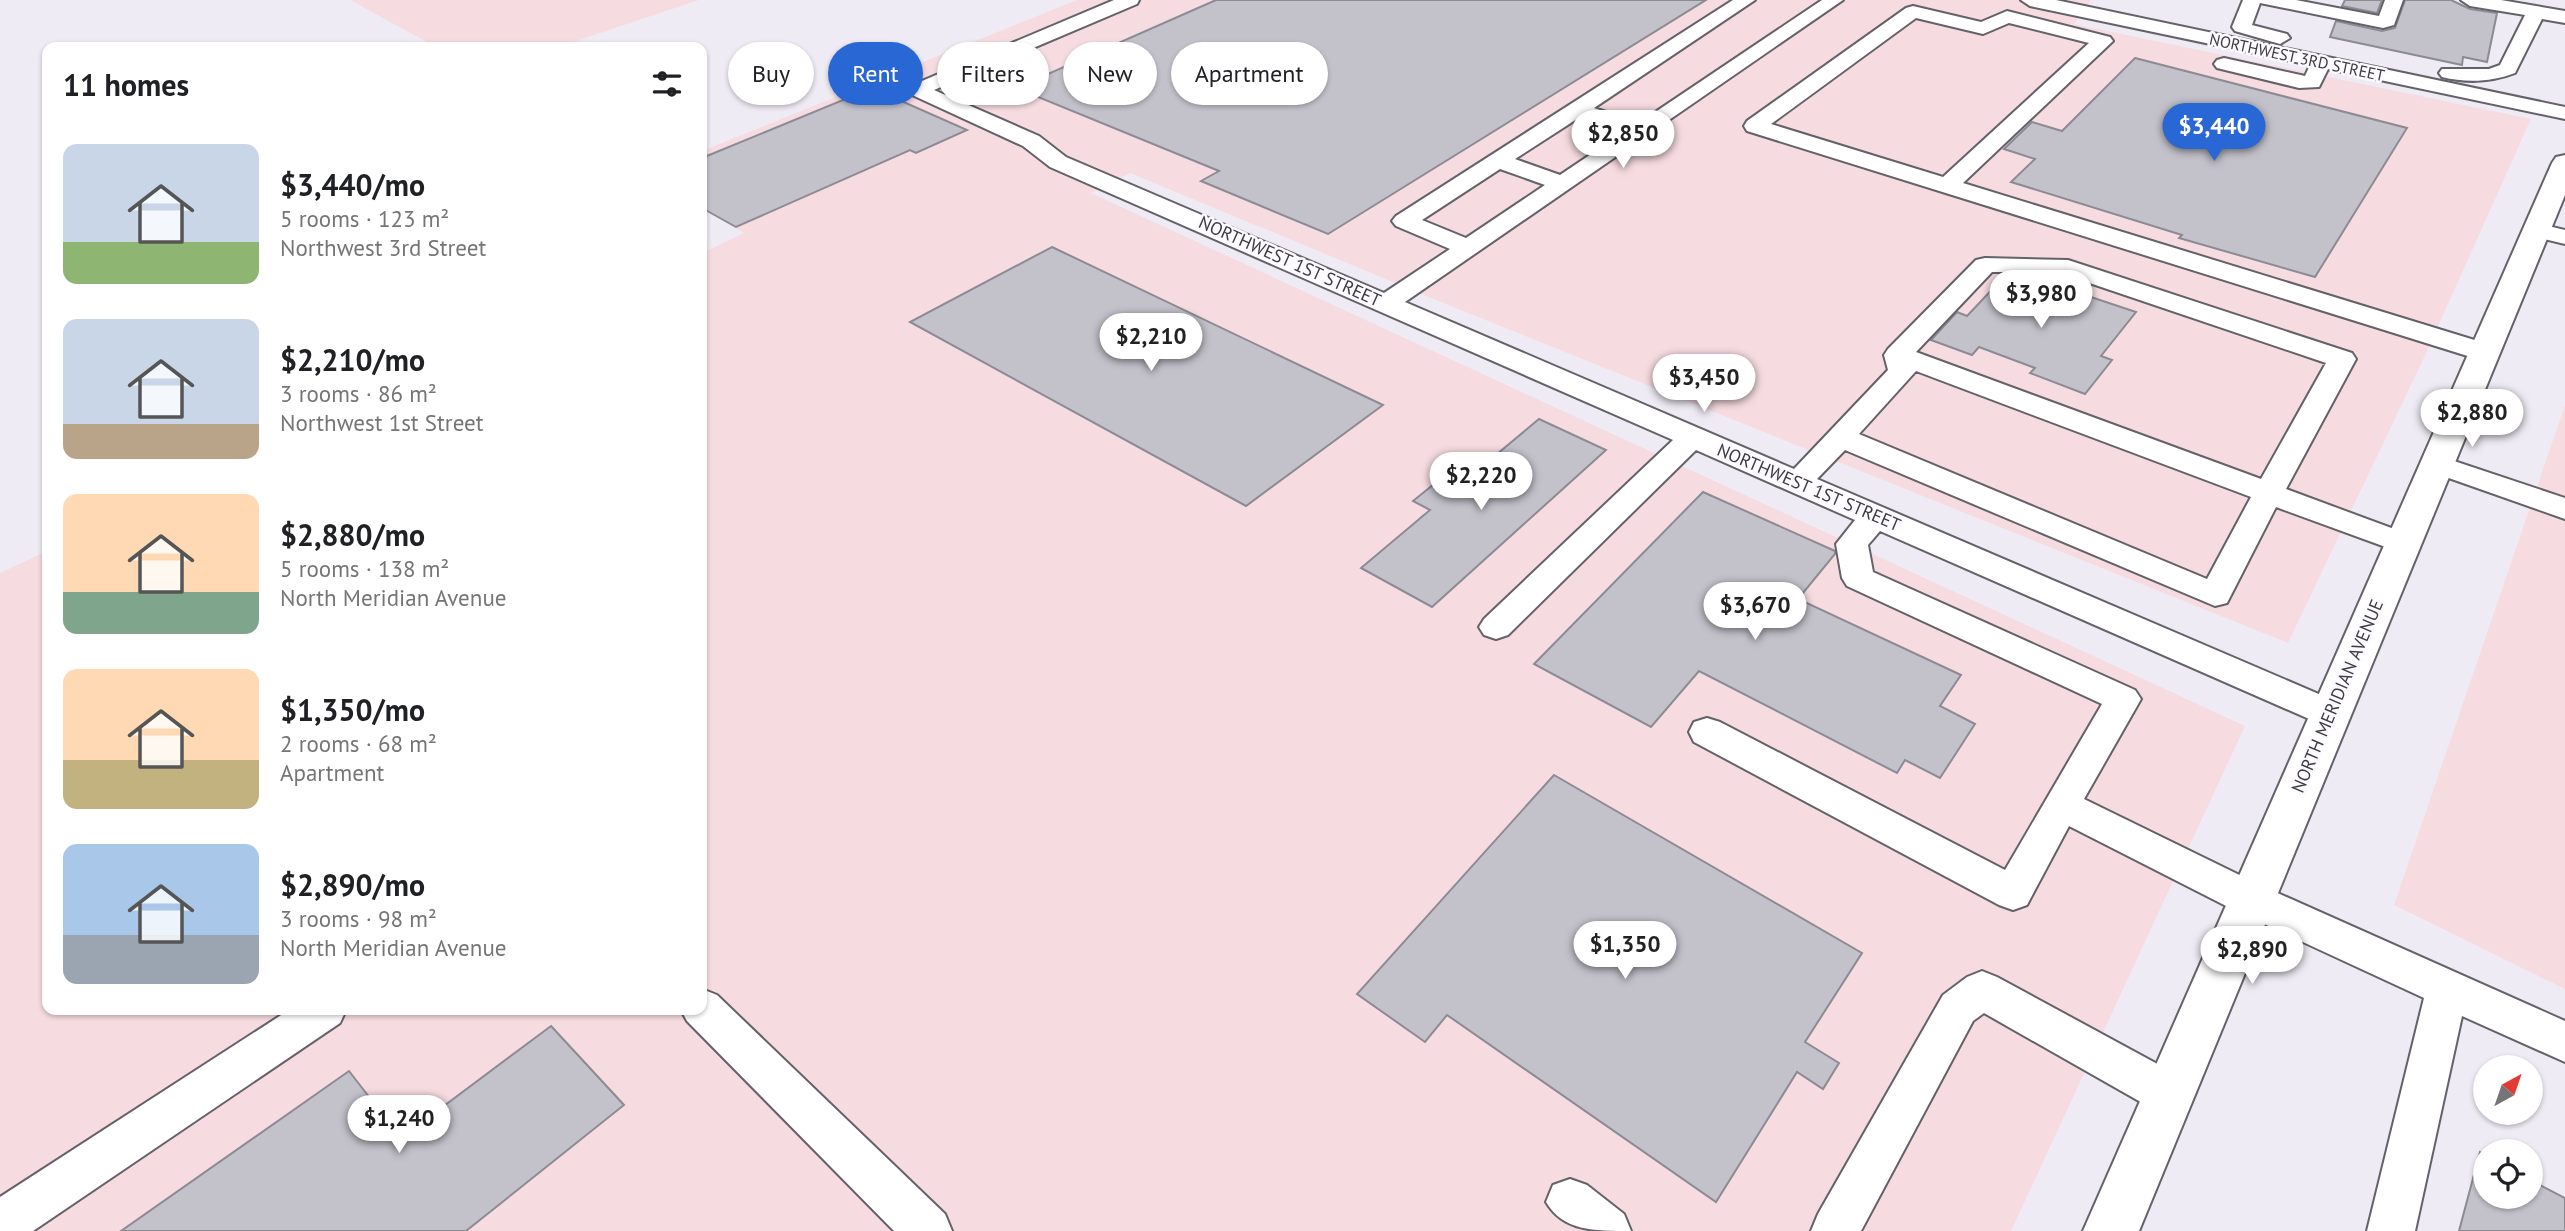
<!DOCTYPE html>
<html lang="en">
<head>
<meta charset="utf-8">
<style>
  body { margin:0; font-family:"PT Sans",sans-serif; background:#f2f2f2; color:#202124; height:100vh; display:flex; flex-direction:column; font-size:26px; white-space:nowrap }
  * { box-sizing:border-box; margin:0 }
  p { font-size:23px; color:#757577 }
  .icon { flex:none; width:38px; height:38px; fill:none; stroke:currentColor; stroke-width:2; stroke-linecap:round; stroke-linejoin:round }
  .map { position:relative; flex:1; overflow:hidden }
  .drawer { position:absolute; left:42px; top:42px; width:665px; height:973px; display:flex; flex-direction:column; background:#fff; border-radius:14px; box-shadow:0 2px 5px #0004 }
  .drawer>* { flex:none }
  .top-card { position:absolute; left:728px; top:42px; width:665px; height:63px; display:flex; gap:14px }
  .needle { width:46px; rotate:40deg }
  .buttons { position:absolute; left:2473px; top:1055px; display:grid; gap:14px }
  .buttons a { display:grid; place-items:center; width:70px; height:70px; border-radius:50%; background:#fff; box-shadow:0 2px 5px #0004; font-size:35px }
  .price { position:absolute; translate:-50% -60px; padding:0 16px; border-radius:24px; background:#fff; color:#222; font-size:23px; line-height:46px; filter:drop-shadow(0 2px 4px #0008) }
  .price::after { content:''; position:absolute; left:50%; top:42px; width:21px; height:16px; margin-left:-10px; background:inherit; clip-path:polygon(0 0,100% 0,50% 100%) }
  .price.current { background:#2967d4; color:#fff }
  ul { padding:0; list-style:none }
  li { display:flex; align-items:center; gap:21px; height:175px; padding:0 21px }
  li span { display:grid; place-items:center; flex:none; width:196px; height:140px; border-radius:14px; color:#555 }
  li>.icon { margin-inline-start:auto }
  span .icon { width:84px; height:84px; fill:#fffc; stroke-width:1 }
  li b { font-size:30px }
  h2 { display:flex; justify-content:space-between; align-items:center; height:84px; padding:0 21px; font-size:30px }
  .pill { padding:0 24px; border-radius:32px; background:#fff; box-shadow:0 2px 5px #0004; font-size:24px; line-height:63px }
  .pill.current { background:#2967d4; color:#fff }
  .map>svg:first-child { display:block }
</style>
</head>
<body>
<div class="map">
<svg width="2565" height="1231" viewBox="0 0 2565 1231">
  <rect width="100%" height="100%" fill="#efebf4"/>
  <g fill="#f6dce1">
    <polygon points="350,0 699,0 558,47 436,47"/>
    <polygon points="1077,0 2091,0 2074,24 2531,119 2422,362 2288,643 1453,307 1130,173 1091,193 2245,726 2011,1231 0,1231 0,573 47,551 47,1010 702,1010 702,253 744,233 702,208 702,151"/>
    <polygon points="2565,405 2565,989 2394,905"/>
  </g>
  <g fill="#c3c1ca" stroke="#8c8a93" stroke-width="2">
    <polygon points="1216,0 1706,0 1328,234 1201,181 1219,171 1016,88"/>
    <polygon points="2345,0 2382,0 2377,13 2342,6"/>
    <polygon points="2405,0 2451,0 2470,9 2497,13 2487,62 2463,57 2462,65 2330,37 2336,21 2382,31 2395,28"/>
    <polygon points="2135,58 2407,128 2315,277 2179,238 2182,235 2011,182 2035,159 2004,149 2032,122 2062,131"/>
    <polygon points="872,88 967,130 916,153 910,150 736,227 702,208 702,158"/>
    <polygon points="1052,247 1383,405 1246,506 910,322"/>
    <polygon points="2025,275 2136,312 2101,356 2112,360 2085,394 2030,373 2035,368 1979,347 1972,355 1931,340 1957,312 1967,316 2002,279 2017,284"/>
    <polygon points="1539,419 1606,450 1432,607 1361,568 1430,510 1413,501 1444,476 1461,484"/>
    <polygon points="1703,492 1835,551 1835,554 1798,599 1961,675 1940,706 1975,724 1940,778 1905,760 1897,773 1699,671 1651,727 1534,664"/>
    <polygon points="1554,775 1862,953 1805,1042 1839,1063 1823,1089 1797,1072 1716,1202 1447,1015 1425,1042 1357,994"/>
    <polygon points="551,1026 624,1105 466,1231 121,1231 349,1071 401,1138"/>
    <polygon points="2480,1152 2485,1155 2485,1197 2530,1197 2530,1180 2565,1198 2565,1231 2459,1231"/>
  </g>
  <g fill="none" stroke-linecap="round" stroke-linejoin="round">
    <g stroke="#646169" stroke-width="4">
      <g id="minor">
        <path d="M 1114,0 L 1139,0 L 1137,4 L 934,90 L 1039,136 L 1066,157 L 1384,293 L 1450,249 L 1396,226 L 1392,221 L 1396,216 L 1733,0 L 1755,0 L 1594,108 L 1639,123 L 1822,0 L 1843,0 L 1405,302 L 1794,469 L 1888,370 L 1884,355 L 1888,349 L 1976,260 L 1985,258 L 2068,260 L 2352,353 L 2356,359 L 2286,489 L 2413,536 L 2418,543 L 2413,550 L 2402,553 L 2276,507 L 2227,603 L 2215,606 L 1845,450 L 1817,479 L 2342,704 L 2347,713 L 2342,722 L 2329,726 L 2316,722 L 1880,531 L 1868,545 L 1873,572 L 2135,690 L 2141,699 L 2084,799 L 2264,887 L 2565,1021 L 2565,1062 L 2462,1016 L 2415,1231 L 2367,1231 L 2424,998 L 2236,911 L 2069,826 L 2027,905 L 2013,910 L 1999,905 L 1694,742 L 1689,732 L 1694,722 L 1707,718 L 1720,722 L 2005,870 L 2102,704 L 1847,586 L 1842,578 L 1836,544 L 1855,520 L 1696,450 L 1508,635 L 1496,639 L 1484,635 L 1479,627 L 1484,619 L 1673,440 L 1050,167 L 1023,146 L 910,94 L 907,90 L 910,86 ZM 1580,117 L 1624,132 L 1560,175 L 1515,159 ZM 1500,169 L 1545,185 L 1466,238 L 1422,220 ZM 1992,272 L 2057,272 L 2326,363 L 2261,479 L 1916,352 ZM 1916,371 L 2251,497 L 2207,579 L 1859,434 Z"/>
        <polygon points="2021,0 2056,0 2565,107 2565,119 2328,69 2319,87 2299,88 2217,68 2214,64 2217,60 2224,58 2305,76 2310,65 2030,6"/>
        <polygon points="2243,0 2296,0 2379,16 2385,0 2403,0 2394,25 2383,28 2260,3 2252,25 2287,34 2290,38 2280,44 2235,31 2232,27"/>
        <path d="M 2461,0 L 2501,0 L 2565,11 L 2565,23 L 2542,19 L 2515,73 C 2492,82 2466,83 2442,77 L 2439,73 L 2442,69 L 2489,69 L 2500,65 L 2525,15 L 2470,6 Z"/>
        <path d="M 1913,6 L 1981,22 L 2007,11 L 2110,37 L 2113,41 L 1963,183 L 2494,346 L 2497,352 L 2494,358 L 2484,360 L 2474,358 L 1747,131 L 1744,126 L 1747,121 L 1906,8 ZM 1916,18 L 1983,34 L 2009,23 L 2089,43 L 1943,177 L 1771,124 Z"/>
        <polygon points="2536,223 2565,230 2565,244 2528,235 2524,230 2528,225"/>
        <polygon points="2436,455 2565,498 2565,519 2426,470 2421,464 2426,458"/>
        <polygon points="1982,971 1997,977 2185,1079 2191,1094 2185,1109 2169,1115 2153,1109 1984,1013 1973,1021 1861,1231 1811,1231 1818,1214 1943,995 1967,977"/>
        <polygon points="702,989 717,995 945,1214 952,1231 894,1231 687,1021 681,1010 702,1010"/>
        <polygon points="289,1010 346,1010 340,1023 33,1231 0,1231 0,1197"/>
        <path d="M 1570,1179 L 1587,1185 L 1624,1214 L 1631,1231 C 1593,1231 1563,1231 1546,1202 L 1553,1185 Z"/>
      </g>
    </g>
    <g stroke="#646169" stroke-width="4">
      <polygon id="major" points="2565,155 2565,195 2139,1231 2083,1231 2552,163 2556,157"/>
    </g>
    <use href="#minor" fill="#fff" fill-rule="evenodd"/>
    <use href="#major" fill="#fff" fill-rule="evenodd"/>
  </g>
  <g text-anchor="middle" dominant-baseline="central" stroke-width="5" stroke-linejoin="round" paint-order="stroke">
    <g font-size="16" fill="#3d3c3f" stroke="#fcfaff">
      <text transform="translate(2297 57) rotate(12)">NORTHWEST 3RD STREET</text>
    </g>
    <g font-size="18" fill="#3d3c3f" stroke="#fcfaff">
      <text transform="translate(1290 261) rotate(24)">NORTHWEST 1ST STREET</text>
      <text transform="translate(1809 487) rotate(23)">NORTHWEST 1ST STREET</text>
      <text transform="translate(2337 696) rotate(-67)">NORTH MERIDIAN AVENUE</text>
    </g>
  </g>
</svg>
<div class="buttons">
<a><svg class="needle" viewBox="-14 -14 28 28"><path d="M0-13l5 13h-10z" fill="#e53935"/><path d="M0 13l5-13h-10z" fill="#757577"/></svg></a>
<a><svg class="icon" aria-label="locate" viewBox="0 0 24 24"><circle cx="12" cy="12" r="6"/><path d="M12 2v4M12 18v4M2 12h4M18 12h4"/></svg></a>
</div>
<b class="price current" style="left:2214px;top:163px">$3,440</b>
<b class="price" style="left:1623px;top:170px">$2,850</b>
<b class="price" style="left:2041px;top:330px">$3,980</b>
<b class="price" style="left:1151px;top:373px">$2,210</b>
<b class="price" style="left:1704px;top:414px">$3,450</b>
<b class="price" style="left:2472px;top:449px">$2,880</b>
<b class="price" style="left:1481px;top:512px">$2,220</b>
<b class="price" style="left:1755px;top:642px">$3,670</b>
<b class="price" style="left:1625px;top:981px">$1,350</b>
<b class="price" style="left:2252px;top:986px">$2,890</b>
<b class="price" style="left:399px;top:1155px">$1,240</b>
<div class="top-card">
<a class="pill">Buy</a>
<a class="pill current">Rent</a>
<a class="pill">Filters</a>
<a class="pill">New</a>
<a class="pill">Apartment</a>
</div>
<section class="drawer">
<h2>11 homes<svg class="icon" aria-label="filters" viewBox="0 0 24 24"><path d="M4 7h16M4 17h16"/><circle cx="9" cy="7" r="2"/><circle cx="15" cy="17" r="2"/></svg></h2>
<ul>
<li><span style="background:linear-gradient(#c9d6e8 70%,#8fb573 0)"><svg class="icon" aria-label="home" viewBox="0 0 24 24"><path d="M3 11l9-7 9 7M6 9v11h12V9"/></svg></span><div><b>$3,440/mo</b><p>5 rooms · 123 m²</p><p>Northwest 3rd Street</p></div></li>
<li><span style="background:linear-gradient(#c9d6e8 75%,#b9a48a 0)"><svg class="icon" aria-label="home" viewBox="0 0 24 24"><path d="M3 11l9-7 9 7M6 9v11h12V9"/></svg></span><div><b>$2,210/mo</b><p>3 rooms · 86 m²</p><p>Northwest 1st Street</p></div></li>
<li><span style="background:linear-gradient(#ffd9b3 70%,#7fa58c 0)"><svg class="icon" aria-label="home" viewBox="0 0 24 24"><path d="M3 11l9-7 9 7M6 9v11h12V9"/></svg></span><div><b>$2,880/mo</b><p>5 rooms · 138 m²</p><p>North Meridian Avenue</p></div></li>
<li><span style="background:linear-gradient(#ffd9b3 65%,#c2b280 0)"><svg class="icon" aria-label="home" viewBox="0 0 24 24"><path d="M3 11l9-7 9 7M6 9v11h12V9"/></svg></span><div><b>$1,350/mo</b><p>2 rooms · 68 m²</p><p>Apartment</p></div></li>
<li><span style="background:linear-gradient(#a9c7e8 65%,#9aa5b1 0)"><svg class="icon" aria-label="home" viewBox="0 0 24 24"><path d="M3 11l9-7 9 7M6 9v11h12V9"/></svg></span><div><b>$2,890/mo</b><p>3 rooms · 98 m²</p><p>North Meridian Avenue</p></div></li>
</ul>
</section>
</div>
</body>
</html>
